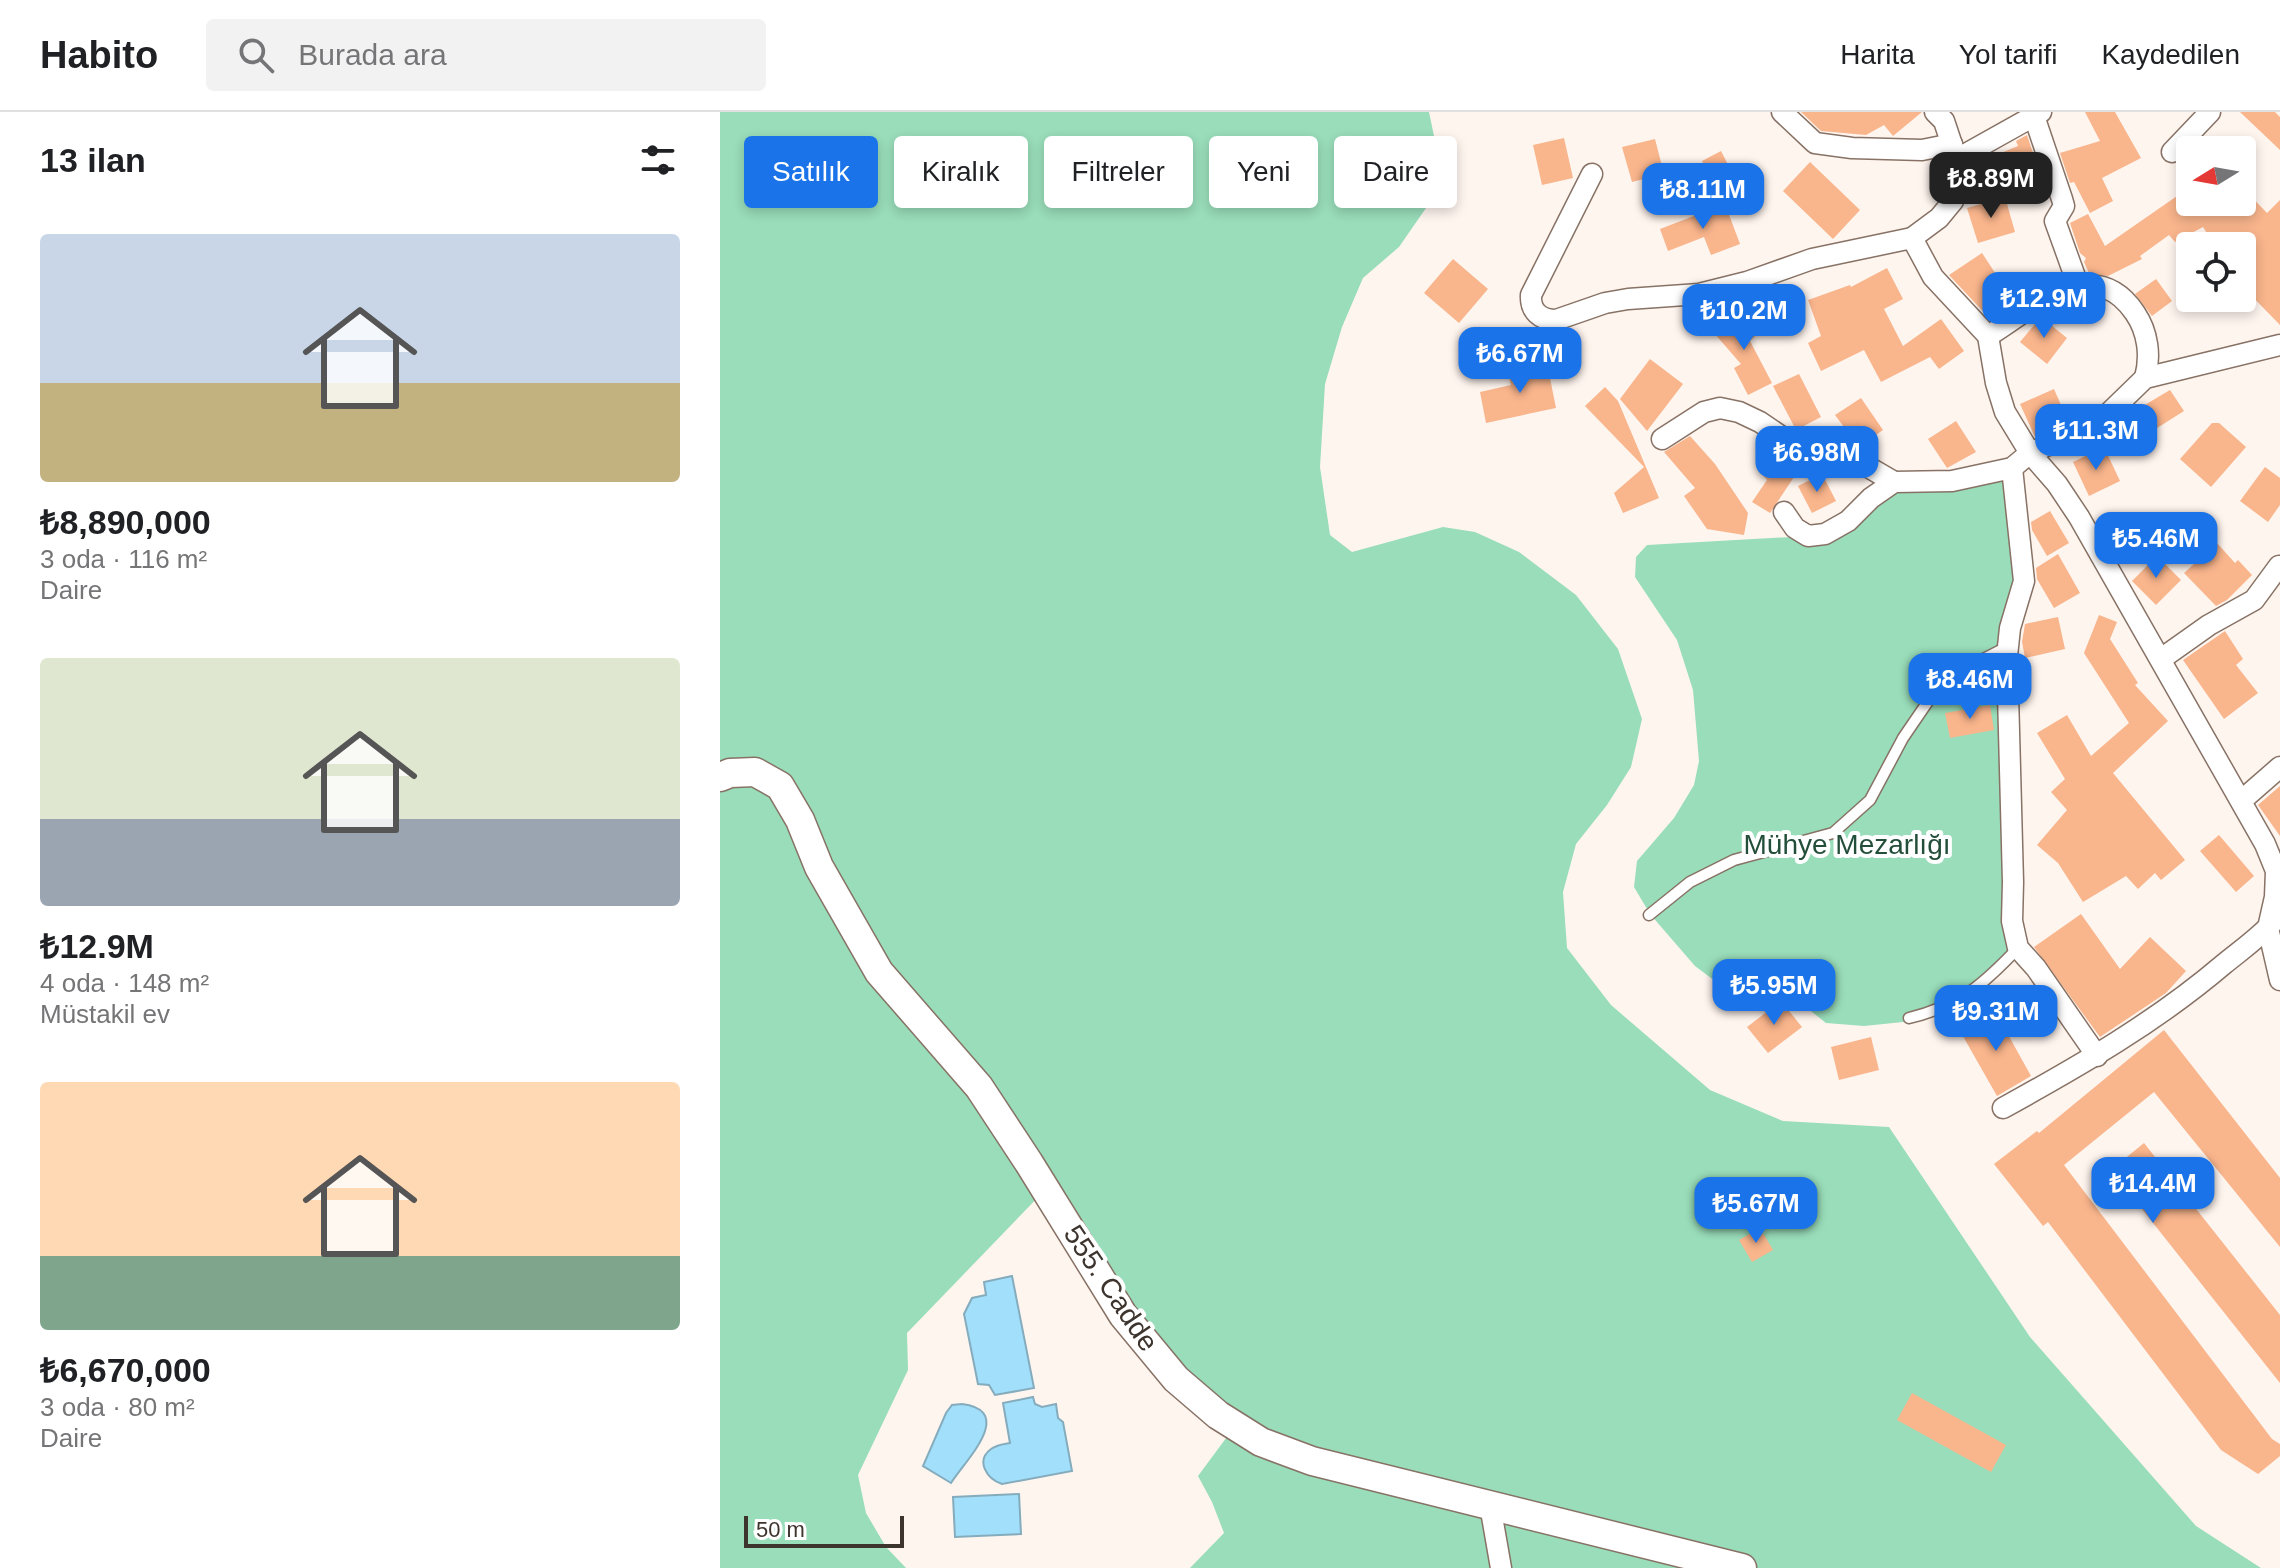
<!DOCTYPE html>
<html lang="tr">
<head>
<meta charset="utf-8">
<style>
  body { margin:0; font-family:Arial,sans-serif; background:#f2f2f2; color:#202124; height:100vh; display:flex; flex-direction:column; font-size:30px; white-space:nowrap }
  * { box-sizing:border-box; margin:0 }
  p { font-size:26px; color:#757577 }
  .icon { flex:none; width:44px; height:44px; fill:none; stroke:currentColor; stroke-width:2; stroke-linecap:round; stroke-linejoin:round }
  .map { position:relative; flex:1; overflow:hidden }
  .panel { display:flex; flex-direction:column; background:#fff; width:720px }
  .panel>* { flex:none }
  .guide { position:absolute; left:24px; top:24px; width:760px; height:72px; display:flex; gap:16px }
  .needle { width:52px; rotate:259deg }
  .controls { position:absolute; left:1456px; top:24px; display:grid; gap:16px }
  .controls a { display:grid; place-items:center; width:80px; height:80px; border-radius:8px; background:#fff; box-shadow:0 4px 12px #0003; font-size:40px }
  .scale { position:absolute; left:24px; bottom:20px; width:160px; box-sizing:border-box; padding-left:8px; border:4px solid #3d342e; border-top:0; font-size:22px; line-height:28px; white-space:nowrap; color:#3d342e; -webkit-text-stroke:6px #fff; paint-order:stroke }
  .price { position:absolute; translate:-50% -68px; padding:0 18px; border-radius:16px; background:#1a73e8; color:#fff; font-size:26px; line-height:52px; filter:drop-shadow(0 2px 4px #0008) }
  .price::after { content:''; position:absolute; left:50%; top:48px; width:24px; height:18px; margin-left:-12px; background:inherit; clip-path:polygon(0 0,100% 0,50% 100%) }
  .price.active { background:#222; color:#fff }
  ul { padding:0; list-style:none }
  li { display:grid; align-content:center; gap:16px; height:424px; padding:0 40px }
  li span { display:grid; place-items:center; height:248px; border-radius:8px; color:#555 }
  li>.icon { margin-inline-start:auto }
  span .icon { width:144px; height:144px; fill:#fffc; stroke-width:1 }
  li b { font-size:34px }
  h2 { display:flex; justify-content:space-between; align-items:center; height:96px; padding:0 40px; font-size:34px }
  .pill { padding:0 28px; border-radius:8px; background:#fff; box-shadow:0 4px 12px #0003; font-size:28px; line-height:72px }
  .pill.active { background:#1a73e8; color:#fff }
  header { display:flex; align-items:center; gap:48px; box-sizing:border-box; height:112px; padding:0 40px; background:#fff; border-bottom:2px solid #e0e0e0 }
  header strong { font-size:38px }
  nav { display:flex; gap:44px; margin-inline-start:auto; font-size:28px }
  .search { width:560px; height:72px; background:#f2f2f2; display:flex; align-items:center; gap:20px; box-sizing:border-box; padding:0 28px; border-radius:8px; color:#757577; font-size:30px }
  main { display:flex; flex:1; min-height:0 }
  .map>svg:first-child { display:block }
</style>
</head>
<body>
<header>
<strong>Habito</strong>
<div class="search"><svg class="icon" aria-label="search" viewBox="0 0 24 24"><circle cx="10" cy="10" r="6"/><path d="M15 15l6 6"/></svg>Burada ara</div>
<nav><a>Harita</a><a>Yol tarifi</a><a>Kaydedilen</a></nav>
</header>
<main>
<section class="panel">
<h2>13 ilan<svg class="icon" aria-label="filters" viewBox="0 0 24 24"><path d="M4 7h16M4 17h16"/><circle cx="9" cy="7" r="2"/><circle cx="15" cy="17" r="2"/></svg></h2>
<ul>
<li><span style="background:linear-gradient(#c9d6e8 60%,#c2b280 0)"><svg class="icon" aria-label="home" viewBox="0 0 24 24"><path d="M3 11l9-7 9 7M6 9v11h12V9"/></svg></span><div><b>₺8,890,000</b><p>3 oda · 116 m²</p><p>Daire</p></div></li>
<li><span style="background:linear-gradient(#dfe7d0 65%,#9aa5b1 0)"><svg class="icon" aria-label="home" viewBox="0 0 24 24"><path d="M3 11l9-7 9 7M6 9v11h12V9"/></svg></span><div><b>₺12.9M</b><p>4 oda · 148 m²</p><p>Müstakil ev</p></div></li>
<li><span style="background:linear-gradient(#ffd9b3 70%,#7fa58c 0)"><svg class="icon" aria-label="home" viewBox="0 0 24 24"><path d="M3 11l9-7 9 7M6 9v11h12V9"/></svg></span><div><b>₺6,670,000</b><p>3 oda · 80 m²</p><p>Daire</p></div></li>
</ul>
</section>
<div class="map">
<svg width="1560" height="1456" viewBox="0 0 1560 1456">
  <rect width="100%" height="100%" fill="#fff5ef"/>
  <g fill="#99ddba">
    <polygon points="0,0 709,0 718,43 706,96 679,135 643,166 622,215 605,272 600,355 610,423 632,440 723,415 755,420 799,440 856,483 898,537 922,607 911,655 887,693 856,732 843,780 847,836 891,893 990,978 1063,1009 1169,1015 1310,1225 1476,1414 1541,1456 470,1456 504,1421 492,1390 478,1364 515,1314 456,1267 325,1078 187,1221 188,1258 138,1363 146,1401 166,1435 186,1456 0,1456"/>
    <polygon points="1292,356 1304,469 1290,516 1298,836 1286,854 1193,909 1144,914 1106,911 1077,888 1063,884 1023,890 975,854 930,802 914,775 917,749 954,706 974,673 979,649 973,578 957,528 915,465 916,445 927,433 1088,424 1174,370"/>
  </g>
  <g fill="#a2dffa" stroke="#84acbd" stroke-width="2">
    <polygon points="292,1164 314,1276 275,1283 269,1273 258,1272 244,1202 252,1186 266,1183 264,1170"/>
    <path d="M 313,1285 L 315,1292 L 322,1295 L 336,1292 L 338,1306 L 343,1310 L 352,1359 L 282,1372 C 267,1367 255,1349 271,1337 C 276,1333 284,1332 290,1331 L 283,1291 Z"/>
    <path d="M 242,1292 C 297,1299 244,1350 231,1371 L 203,1354 L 226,1301 L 232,1293 Z"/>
    <polygon points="299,1382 301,1422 235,1425 233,1385"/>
  </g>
  <g fill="#f9b58c">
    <polygon points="1081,0 1202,0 1173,24 1164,13 1146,23 1101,19"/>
    <polygon points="1365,0 1395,0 1421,46 1382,66 1393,89 1370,101 1354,70 1350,71 1340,41 1380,29"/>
    <polygon points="1520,0 1555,0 1560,5 1560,38"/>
    <polygon points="1307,23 1321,65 1280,82 1266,47 1298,34 1296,29"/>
    <polygon points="844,26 853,66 822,73 813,33"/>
    <polygon points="935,27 944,62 912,70 902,35"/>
    <polygon points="1001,39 1018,72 999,81 982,49"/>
    <polygon points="1090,50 1140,98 1113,127 1063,79"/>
    <polygon points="1470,75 1470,90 1522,90 1522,75 1547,101 1560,88 1560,213 1522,174 1522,134 1495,134 1483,115 1455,130 1449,123 1420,144 1422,147 1388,164 1369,161 1364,150 1366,146 1360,141 1350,111 1368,102 1385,134"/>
    <polygon points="1285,85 1295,120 1258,131 1247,96"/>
    <polygon points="1005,92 1020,132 991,143 984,125 948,139 940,117"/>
    <polygon points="1262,141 1283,173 1267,183 1282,199 1270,207 1229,163"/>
    <polygon points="733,147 768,177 739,211 704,181"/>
    <polygon points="1167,156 1183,187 1164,197 1183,234 1221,207 1244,239 1219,257 1210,245 1161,270 1144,238 1101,259 1088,231 1101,224 1088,188 1130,173 1131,175"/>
    <polygon points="1436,167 1452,189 1432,204 1415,182"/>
    <polygon points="1020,199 1039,220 1030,229 1052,271 1028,283 1014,256 1021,252 994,221"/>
    <polygon points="1321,205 1347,226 1327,252 1300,230"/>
    <polygon points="930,247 963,272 927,319 900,287"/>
    <polygon points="827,251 836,296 766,311 760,280 791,273 788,260"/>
    <polygon points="1079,262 1101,305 1076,318 1053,274"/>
    <polygon points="885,275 898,289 939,386 903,401 894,381 924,355 865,294"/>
    <polygon points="1334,277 1348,309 1315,325 1300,292"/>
    <polygon points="1450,278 1464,299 1437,316 1423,294"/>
    <polygon points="1141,286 1163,318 1139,335 1115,303"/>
    <polygon points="1236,309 1256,340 1227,356 1208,327"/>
    <polygon points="1492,311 1499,311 1526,335 1491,375 1460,347"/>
    <polygon points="970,324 995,352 1028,401 1024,423 987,417 964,384 975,376 944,340"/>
    <polygon points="1384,335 1400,369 1369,384 1353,350"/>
    <polygon points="1061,340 1070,343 1080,356 1050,401 1032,390 1047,368 1039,358"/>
    <polygon points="1545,355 1560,366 1560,393 1548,410 1520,389"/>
    <polygon points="1102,362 1116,389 1092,401 1078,374"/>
    <polygon points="1330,399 1349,431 1327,444 1312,418 1311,410"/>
    <polygon points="1497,431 1515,451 1518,448 1532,463 1507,488 1496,494 1464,461"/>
    <polygon points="1338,442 1360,481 1334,496 1317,467 1316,456"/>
    <polygon points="1437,444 1461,468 1436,493 1412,469"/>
    <polygon points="1379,503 1397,510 1390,527 1418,571 1415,573 1448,609 1393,661 1465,748 1441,768 1435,761 1418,777 1406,764 1363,790 1338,751 1317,733 1347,698 1331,680 1345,667 1317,621 1347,603 1371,644 1409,611 1364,541"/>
    <polygon points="1338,505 1345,537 1305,546 1302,530 1305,512"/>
    <polygon points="1505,519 1523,547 1516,553 1538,581 1504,607 1463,548"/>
    <polygon points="1270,593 1274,618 1230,626 1225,601"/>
    <polygon points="1560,674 1560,724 1538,693"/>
    <polygon points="1499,723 1534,764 1516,780 1480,739"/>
    <polygon points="1361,802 1400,857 1430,825 1466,859 1446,881 1380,925 1314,835"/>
    <polygon points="1061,889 1082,915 1048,941 1027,915"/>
    <polygon points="1275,899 1311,964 1277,984 1240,919"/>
    <polygon points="1444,918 1560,1066 1560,1135 1434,980 1344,1053 1552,1327 1560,1332 1560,1344 1538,1362 1501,1338 1328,1110 1323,1114 1274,1052 1317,1019 1319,1021"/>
    <polygon points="1151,925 1159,958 1119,968 1111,935"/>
    <polygon points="1424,1031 1560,1203 1560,1271 1391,1058"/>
    <polygon points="1040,1116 1053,1138 1032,1150 1019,1128"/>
    <polygon points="1192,1281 1286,1333 1271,1360 1177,1308"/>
  </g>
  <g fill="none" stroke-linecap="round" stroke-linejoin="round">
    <g stroke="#877265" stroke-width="13">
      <g id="lane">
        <polyline points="929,803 970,770 1014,748 1113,721 1150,688 1183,626 1211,585 1238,560 1287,535"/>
        <path d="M 1189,906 C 1239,894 1263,873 1298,836"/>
      </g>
    </g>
    <g stroke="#877265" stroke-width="23">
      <g id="street">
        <polyline points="1062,0 1095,31 1132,36 1202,38 1232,32"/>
        <polyline points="1215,0 1224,9 1235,42"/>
        <polyline points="1314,4 1342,87 1344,94 1335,109 1358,173"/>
        <polyline points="1452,40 1490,0"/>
        <path d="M 872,62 L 811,183 C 810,199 820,208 836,208 L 885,191 L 908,187 L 979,182 L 1027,170 L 1092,147 L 1192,126 L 1219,106 L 1233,89 L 1237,69 L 1237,47 L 1321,0"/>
        <polyline points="1192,126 1213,165 1268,224 1276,271 1285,300 1310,341 1337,372 1359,405 1545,732 1556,759 1555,785 1548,816 1560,868"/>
        <path d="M 1268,224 C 1312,197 1373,139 1415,201 C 1428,220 1431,244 1425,266"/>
        <polyline points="942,327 984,300 1000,296 1019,300 1040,310 1068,329 1131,345 1174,370"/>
        <polyline points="1292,356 1304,469 1290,516 1287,544 1293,770 1292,809 1298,836 1316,856 1377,944"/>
        <polyline points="1064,400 1075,416 1088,424 1105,422 1128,409 1151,386 1174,370 1232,369 1292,356 1310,341 1349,324 1389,301 1425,266 1560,233"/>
        <polyline points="1441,547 1489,513 1534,488 1559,454"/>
        <polyline points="1521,689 1560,655"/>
        <path d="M 1283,996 C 1361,953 1436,910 1504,852 C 1521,838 1540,825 1555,808"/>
        <polyline points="770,1393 781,1456"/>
      </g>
    </g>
    <g stroke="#877265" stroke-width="31">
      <polyline id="secondary" points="0,665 10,661 35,660 60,674 80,708 99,755 159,860 259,975 309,1051 403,1203 456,1267 498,1303 541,1330 592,1349 1022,1456"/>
    </g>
    <use href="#lane" stroke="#fff" stroke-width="10"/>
    <use href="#street" stroke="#fff" stroke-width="20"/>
    <use href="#secondary" stroke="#fff" stroke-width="28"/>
  </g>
  <g text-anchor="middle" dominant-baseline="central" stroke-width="8" stroke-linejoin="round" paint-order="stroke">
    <g font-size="28" fill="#234e3a" stroke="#fff">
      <text x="1127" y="732">Mühye Mezarlığı</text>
    </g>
    <g font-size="28" fill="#3d342e" stroke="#fff">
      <text transform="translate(391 1176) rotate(56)">555. Cadde</text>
    </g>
  </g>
</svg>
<div class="controls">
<a><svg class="needle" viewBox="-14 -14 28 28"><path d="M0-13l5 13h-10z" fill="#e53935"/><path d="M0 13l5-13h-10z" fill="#757577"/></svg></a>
<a><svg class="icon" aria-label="locate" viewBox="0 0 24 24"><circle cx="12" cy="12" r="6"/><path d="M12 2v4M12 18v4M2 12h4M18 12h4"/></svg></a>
</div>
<div class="scale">50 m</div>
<b class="price active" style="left:1271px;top:108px">₺8.89M</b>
<b class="price" style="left:983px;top:119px">₺8.11M</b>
<b class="price" style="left:1324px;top:228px">₺12.9M</b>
<b class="price" style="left:1024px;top:240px">₺10.2M</b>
<b class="price" style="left:800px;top:283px">₺6.67M</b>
<b class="price" style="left:1376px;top:360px">₺11.3M</b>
<b class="price" style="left:1097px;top:382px">₺6.98M</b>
<b class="price" style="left:1436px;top:468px">₺5.46M</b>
<b class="price" style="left:1250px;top:609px">₺8.46M</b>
<b class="price" style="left:1054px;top:915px">₺5.95M</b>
<b class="price" style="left:1276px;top:941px">₺9.31M</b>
<b class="price" style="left:1433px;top:1113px">₺14.4M</b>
<b class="price" style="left:1036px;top:1133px">₺5.67M</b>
<div class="guide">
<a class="pill active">Satılık</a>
<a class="pill">Kiralık</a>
<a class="pill">Filtreler</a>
<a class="pill">Yeni</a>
<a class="pill">Daire</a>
</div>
</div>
</main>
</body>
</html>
